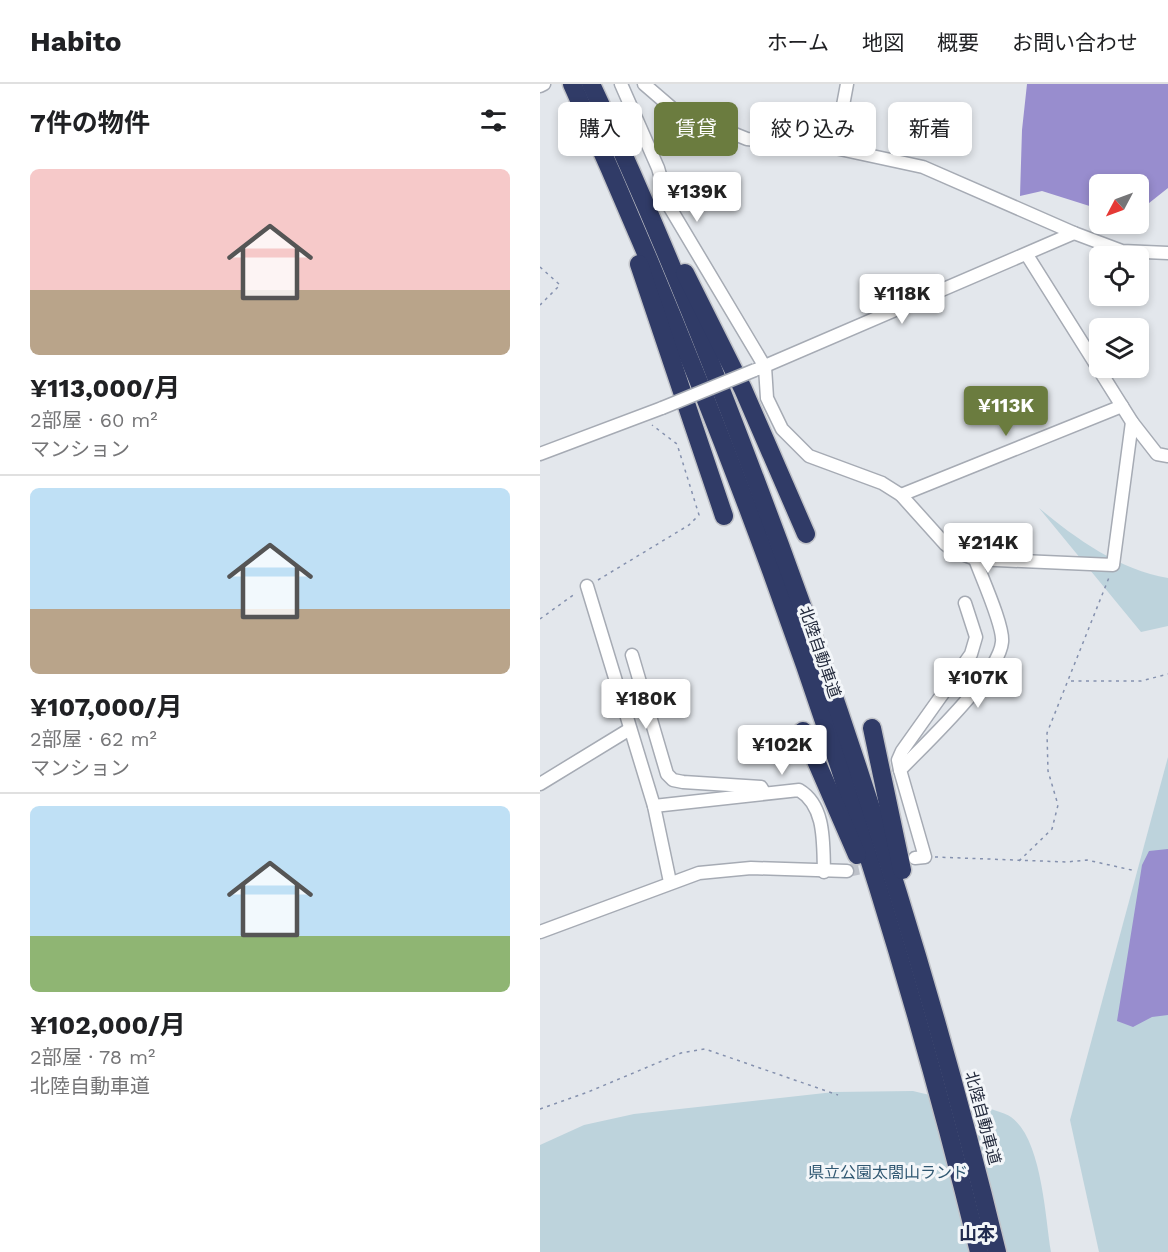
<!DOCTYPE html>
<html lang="ja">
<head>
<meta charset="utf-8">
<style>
  body { margin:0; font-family:"Work Sans","Noto Sans JP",sans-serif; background:#f2f2f2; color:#202124; height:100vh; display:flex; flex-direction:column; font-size:22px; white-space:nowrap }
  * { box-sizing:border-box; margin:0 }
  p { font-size:20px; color:#757577 }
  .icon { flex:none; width:33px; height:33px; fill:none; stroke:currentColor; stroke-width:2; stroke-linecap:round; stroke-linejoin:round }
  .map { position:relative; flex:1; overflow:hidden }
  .side { display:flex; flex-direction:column; background:#fff; width:540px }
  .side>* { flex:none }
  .guide { position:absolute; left:18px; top:18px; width:519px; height:54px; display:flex; gap:12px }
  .needle { width:39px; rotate:229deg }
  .tools { position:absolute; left:549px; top:90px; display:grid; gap:12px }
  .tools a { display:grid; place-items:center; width:60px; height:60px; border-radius:9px; background:#fff; box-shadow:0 3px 9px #0003; font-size:30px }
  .price { position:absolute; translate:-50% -51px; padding:0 14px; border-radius:6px; background:#fff; color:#222; font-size:20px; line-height:39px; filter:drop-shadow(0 2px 3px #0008) }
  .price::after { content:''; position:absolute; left:50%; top:36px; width:18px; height:14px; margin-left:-9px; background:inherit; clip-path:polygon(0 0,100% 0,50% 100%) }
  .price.on { background:#6b7c3f; color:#fff }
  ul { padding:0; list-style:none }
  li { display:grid; align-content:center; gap:12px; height:318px; padding:0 30px }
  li+li { border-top:2px solid #e0e0e0 }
  li span { display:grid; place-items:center; height:186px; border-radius:9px; color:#555 }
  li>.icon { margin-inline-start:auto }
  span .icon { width:108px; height:108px; fill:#fffc; stroke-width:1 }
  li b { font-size:26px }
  h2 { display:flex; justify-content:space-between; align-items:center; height:72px; padding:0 30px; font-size:26px }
  .pill { padding:0 21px; border-radius:9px; background:#fff; box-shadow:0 3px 9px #0003; font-size:21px; line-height:54px }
  .pill.on { background:#6b7c3f; color:#fff }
  header { display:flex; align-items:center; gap:36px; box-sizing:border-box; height:84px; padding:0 30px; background:#fff; border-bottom:2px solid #e0e0e0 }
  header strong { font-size:28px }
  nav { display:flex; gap:33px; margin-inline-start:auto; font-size:21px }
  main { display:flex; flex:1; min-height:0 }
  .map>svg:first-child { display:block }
</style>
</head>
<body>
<header>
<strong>Habito</strong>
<nav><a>ホーム</a><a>地図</a><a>概要</a><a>お問い合わせ</a></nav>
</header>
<main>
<section class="side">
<h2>7件の物件<svg class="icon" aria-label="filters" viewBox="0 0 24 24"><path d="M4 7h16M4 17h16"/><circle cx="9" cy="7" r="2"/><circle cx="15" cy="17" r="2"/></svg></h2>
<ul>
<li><span style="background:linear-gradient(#f6c9c9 65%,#b9a48a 0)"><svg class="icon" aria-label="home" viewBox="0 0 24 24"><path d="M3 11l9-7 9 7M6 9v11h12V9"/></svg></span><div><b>¥113,000/月</b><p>2部屋 · 60 m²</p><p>マンション</p></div></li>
<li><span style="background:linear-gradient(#bfe0f5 65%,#b9a48a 0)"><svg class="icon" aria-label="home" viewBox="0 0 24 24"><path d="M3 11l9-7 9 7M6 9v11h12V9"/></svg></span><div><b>¥107,000/月</b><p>2部屋 · 62 m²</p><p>マンション</p></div></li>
<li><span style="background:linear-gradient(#bfe0f5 70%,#8fb573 0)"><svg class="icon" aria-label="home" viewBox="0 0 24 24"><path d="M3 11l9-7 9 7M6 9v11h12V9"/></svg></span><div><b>¥102,000/月</b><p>2部屋 · 78 m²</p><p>北陸自動車道</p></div></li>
</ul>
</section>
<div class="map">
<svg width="628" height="1168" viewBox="0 0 628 1168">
  <rect width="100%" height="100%" fill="#e3e7ec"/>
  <g fill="#bdd3dc">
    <path d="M 499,424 C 536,455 580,486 628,494 L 628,542 L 601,548 Z"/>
    <polygon points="628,673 628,1168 559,1168 530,1036"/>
    <path d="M 373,1007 C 392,1012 459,1024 471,1033 C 502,1055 505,1133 511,1168 L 0,1168 L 0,1061 L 44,1041 L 94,1030 L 294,1008 Z"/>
  </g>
  <g fill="#988dce">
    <polygon points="487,0 628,0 628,104 599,127 598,100 560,100 559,125 502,107 480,112 482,46"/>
    <polygon points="628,765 628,931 612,933 593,943 577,937 602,781 609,767"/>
  </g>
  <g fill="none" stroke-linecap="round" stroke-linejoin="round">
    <polyline stroke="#bdc1c9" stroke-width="12" stroke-dasharray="12 6" stroke-linecap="butt" points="307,787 336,781"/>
    <g stroke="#a6abb4" stroke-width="15">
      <g id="minor">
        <polyline points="81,0 118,84 129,122 225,283 227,314 242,345 269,372 342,399 361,411 405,460 414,467 435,475 573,481 592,338"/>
        <polyline points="104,0 133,25 207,55 295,64 383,83 534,149 582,167 628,169"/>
        <polyline points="0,2 4,0"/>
        <polyline points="295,64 307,0"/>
        <polyline points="487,171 592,338 617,370 628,372"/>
        <polyline points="218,285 534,149"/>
        <polyline points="0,370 122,324"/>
        <polyline points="361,411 582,322"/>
        <polyline points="47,502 114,722 130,798"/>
        <polyline points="92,571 127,690 133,696 143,698 221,703 224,708"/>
        <polyline points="360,686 358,676 362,667 431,570 436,553 425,519"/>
        <polyline points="0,700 90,645"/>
        <path d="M 114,722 L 259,706 C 286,722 283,760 284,788"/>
        <path d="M 375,774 L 385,773 L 360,686 C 385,660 459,591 462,558 C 464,542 441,492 435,475"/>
        <polyline points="0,848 159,789 211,784 307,787"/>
      </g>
    </g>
    <g stroke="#c1c3c8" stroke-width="21">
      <g id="highway">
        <path d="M 32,0 C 202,376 341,767 439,1168"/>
        <path d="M 51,0 C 122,150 182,305 240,461 C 325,692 399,928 457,1168"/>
        <polyline points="99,180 184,432"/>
        <polyline points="145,189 203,305 266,450"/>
        <polyline points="332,644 362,786"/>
        <polyline points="263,647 317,771"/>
      </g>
    </g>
    <g stroke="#8591ae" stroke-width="1.5" stroke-dasharray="3 4.5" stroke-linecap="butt">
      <polyline points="0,183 20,201 0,221"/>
      <polyline points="58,496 149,441 159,431 137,360 112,341"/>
      <polyline points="0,535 36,509"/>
      <polyline points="531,597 601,597 628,590"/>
      <polyline points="395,773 526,778 547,776 596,787"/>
      <polyline points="479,777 512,745 518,721 508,687 507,649 570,491"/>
      <polyline points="0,1025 48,1008 141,969 165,965 298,1011"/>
    </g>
    <use href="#minor" stroke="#fff" stroke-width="12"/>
    <use href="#highway" stroke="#303b67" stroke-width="18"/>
    <g stroke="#a6abb4" stroke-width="15" stroke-linecap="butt">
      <polyline id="minor-bridge" points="122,324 215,286"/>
    </g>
    <use href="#minor-bridge" stroke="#fff" stroke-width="12"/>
  </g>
  <g text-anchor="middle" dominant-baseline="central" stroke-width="6" stroke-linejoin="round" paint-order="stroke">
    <g font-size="16" fill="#232a3c" stroke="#f3f6f9">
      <text transform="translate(280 568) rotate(71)">北陸自動車道</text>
      <text transform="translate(443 1034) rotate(75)">北陸自動車道</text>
    </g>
    <g font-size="16" fill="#2f5771" stroke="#f3f6f9">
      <text x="348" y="1088">県立公園太閤山ランド</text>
    </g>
    <g font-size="18" font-weight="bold" fill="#202a4e" stroke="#f3f6f9">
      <text x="437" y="1149">山本</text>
    </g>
  </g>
</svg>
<div class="tools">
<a><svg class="needle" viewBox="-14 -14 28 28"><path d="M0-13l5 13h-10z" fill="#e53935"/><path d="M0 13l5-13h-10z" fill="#757577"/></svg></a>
<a><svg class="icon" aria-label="locate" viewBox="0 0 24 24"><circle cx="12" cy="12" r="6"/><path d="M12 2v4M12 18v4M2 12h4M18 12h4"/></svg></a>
<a><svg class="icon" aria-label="layers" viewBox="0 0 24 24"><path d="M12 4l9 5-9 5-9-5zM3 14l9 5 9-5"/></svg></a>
</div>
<b class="price" style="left:157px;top:139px">¥139K</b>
<b class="price" style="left:362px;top:241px">¥118K</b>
<b class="price on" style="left:466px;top:353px">¥113K</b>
<b class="price" style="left:448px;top:490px">¥214K</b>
<b class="price" style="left:438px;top:625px">¥107K</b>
<b class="price" style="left:106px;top:646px">¥180K</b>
<b class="price" style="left:242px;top:692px">¥102K</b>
<div class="guide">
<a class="pill">購入</a>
<a class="pill on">賃貸</a>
<a class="pill">絞り込み</a>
<a class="pill">新着</a>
</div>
</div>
</main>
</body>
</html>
